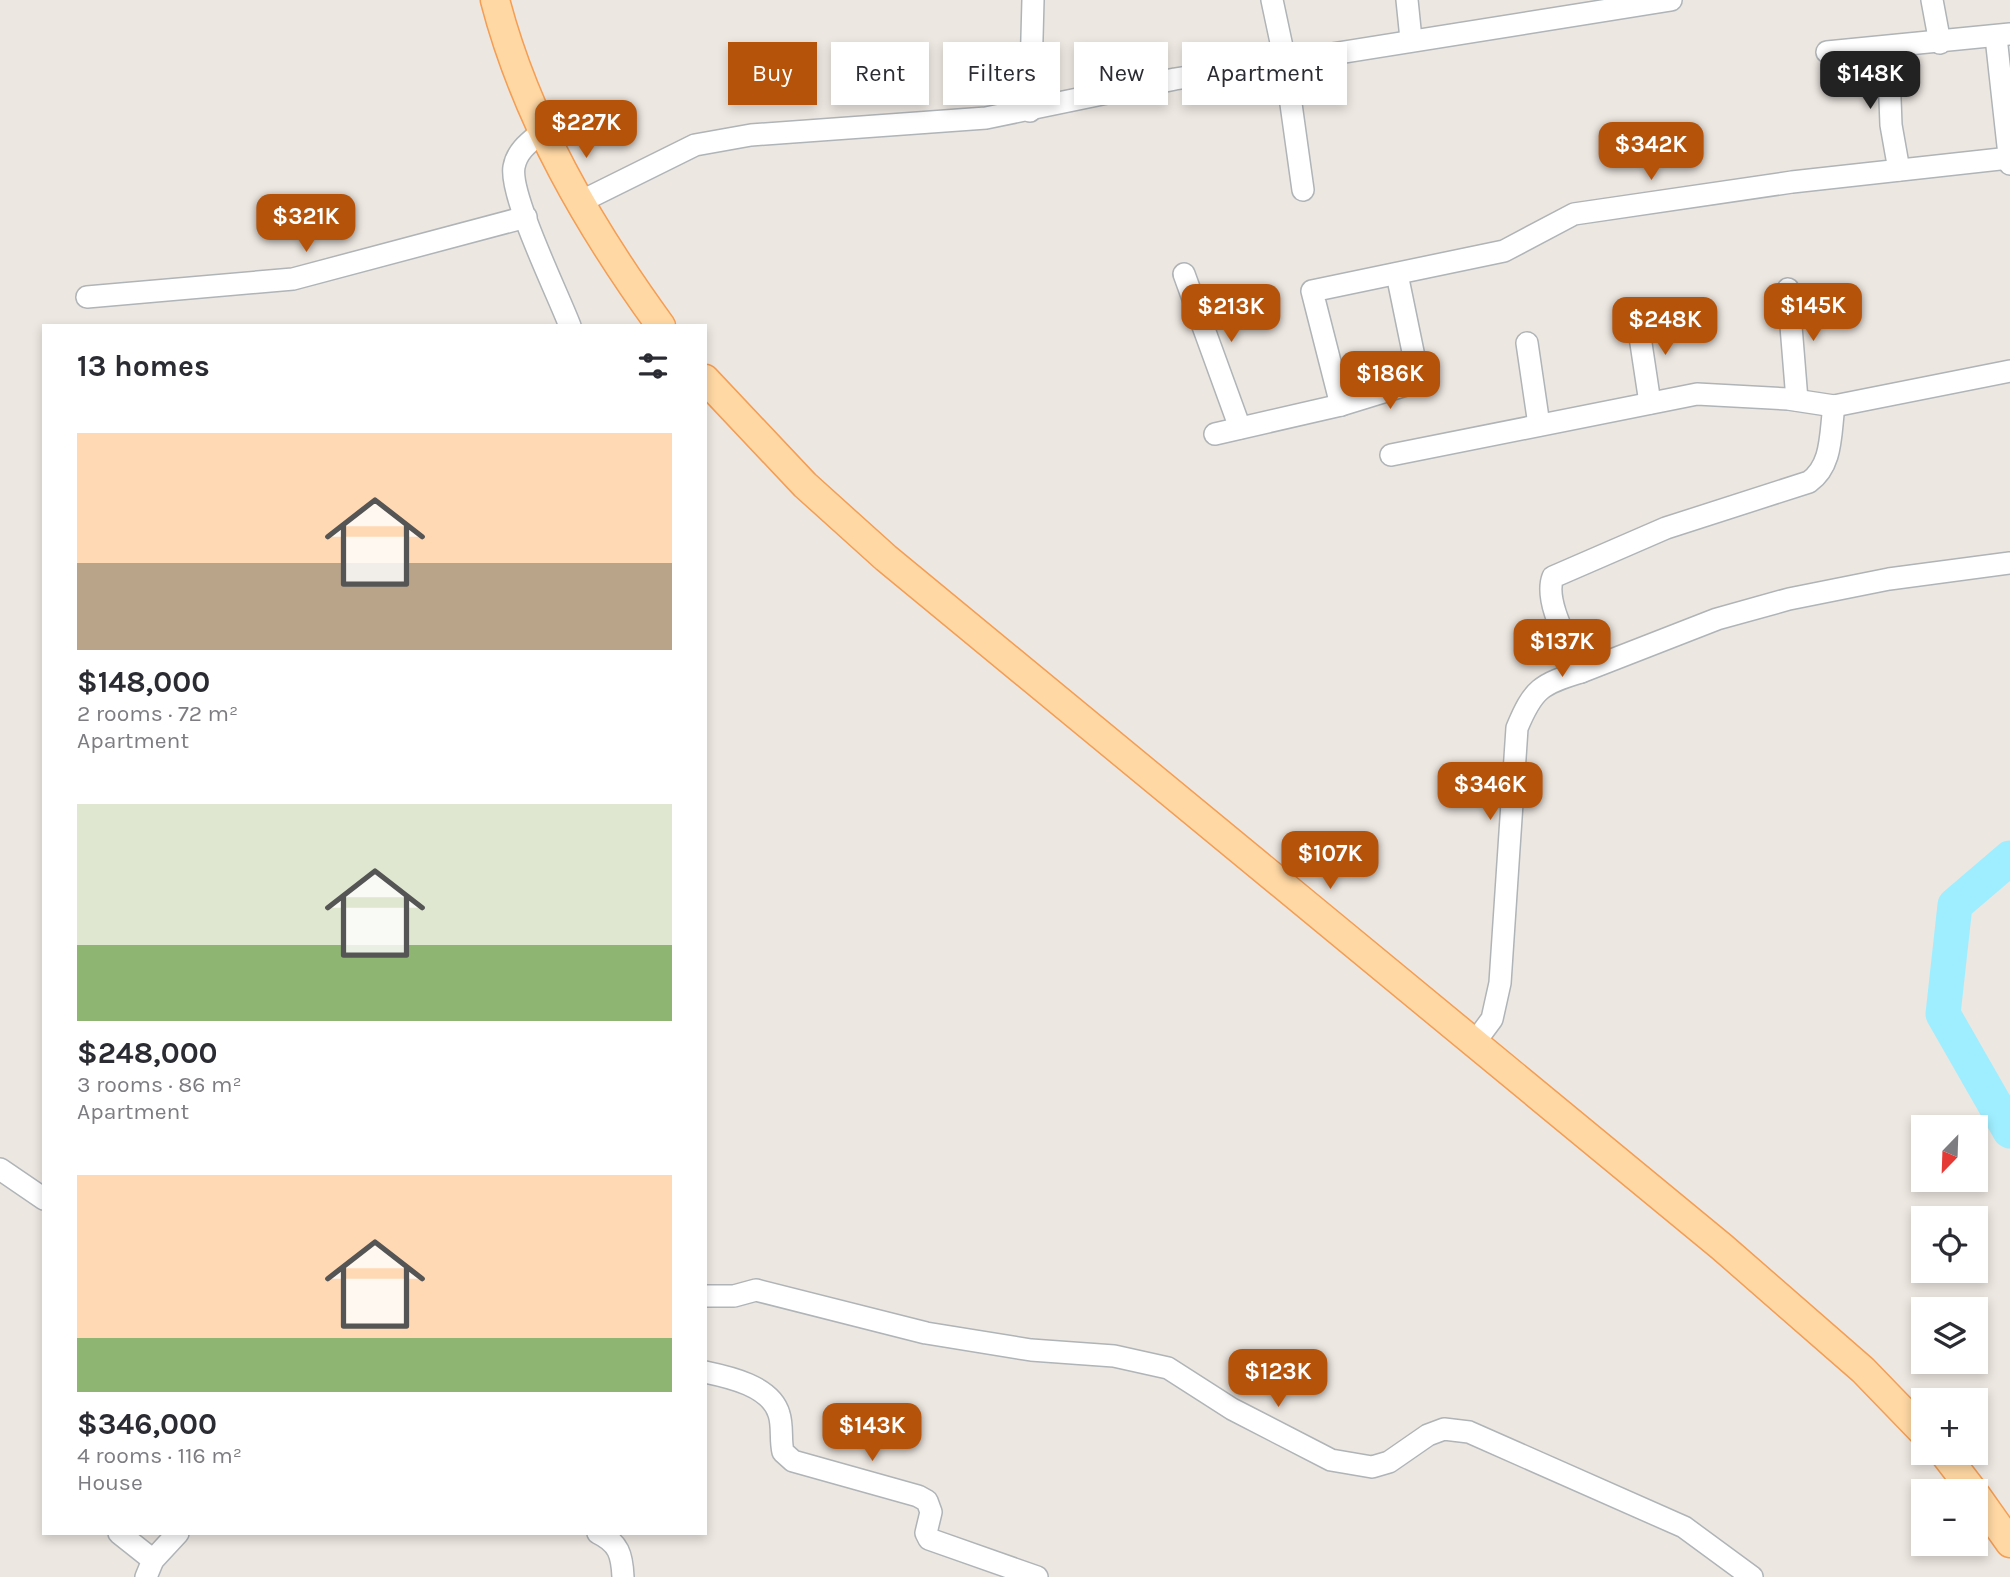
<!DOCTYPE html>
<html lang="en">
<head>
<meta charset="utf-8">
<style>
  body { margin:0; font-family:Karla,sans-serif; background:#f7f7f7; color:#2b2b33; height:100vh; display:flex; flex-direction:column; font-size:26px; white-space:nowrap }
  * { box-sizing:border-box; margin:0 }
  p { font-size:23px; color:#7c7c81 }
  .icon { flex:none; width:38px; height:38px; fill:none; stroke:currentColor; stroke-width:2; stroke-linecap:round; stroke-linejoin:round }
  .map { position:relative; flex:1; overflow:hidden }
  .side { position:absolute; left:42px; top:324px; width:665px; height:1211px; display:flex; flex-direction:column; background:#fff; border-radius:0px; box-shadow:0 4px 10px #0003 }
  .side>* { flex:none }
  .banner { position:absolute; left:728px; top:42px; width:665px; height:63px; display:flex; gap:14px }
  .needle { width:46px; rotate:203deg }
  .buttons { position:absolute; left:1911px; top:1115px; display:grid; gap:14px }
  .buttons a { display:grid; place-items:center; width:77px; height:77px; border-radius:0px; background:#fff; box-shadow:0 4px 10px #0003; font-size:35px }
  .price { position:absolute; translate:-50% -60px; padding:0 16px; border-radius:14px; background:#b45309; color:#fff; font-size:23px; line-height:46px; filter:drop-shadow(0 2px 4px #0008) }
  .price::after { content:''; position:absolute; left:50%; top:42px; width:21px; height:16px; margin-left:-10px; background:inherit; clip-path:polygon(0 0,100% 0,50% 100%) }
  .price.selected { background:#222; color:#fff }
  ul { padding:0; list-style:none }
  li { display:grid; align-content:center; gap:14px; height:371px; padding:0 35px }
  li span { display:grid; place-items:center; height:217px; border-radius:0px; color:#555 }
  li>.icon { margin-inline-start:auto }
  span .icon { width:126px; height:126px; fill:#fffc; stroke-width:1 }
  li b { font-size:30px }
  h2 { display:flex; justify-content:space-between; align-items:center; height:84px; padding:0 35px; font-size:30px }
  .tag { padding:0 24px; border-radius:0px; background:#fff; box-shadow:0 4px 10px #0003; font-size:24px; line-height:63px }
  .tag.selected { background:#b45309; color:#fff }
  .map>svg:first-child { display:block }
</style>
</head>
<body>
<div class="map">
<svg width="2010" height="1577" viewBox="0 0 2010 1577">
  <rect width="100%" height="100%" fill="#ede7e1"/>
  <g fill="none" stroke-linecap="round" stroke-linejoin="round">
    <polyline stroke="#9feeff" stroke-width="35" points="2010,858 1955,905 1943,1014 2010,1131"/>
    <g stroke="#afb4b7" stroke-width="24">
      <g id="minor">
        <polyline points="1272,0 1285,61 1303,190"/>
        <polyline points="1407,0 1411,39"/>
        <polyline points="1932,0 1940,43"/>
        <polyline points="1996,37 2010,164"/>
        <polyline points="1888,47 1891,125 1899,170"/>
        <polyline points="1827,52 2010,34"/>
        <polyline points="1030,111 1033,0"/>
        <path d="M 544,130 C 531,141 517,150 514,167 C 509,195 558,294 570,326"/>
        <polyline points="580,202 695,145 751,135 986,118 1175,79 1671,0"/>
        <polyline points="1184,274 1240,428"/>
        <polyline points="1788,289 1797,400"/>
        <polyline points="87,297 293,279 526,217"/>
        <polyline points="1637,317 1650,403"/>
        <polyline points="1527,343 1539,425"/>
        <polyline points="1341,405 1312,291 1504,251 1574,214 1792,182 2010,158"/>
        <path d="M 1834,406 C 1830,433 1833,465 1809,482 L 1666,528 L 1553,577 C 1543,602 1571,647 1581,672 L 1717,619 L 1789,599 L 1889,579 L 2010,563"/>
        <polyline points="1215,434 1341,405 1419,381 1397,274"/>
        <polyline points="1391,455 1697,394 1788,399 1834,406 2010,371"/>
        <path d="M 1475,1042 L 1492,1019 L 1500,983 L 1517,728 C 1533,689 1541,684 1581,672"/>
        <polyline points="0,1169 44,1199"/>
        <polyline points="705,1296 734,1296 756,1290 926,1333 1031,1350 1114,1356 1168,1368 1232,1409 1331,1460 1372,1467 1389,1462 1428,1435 1444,1429 1469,1432 1684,1527 1752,1577"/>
        <path d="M 705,1372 C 729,1377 771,1386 779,1414 C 783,1426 780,1440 783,1452 L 793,1461 L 918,1496 L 927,1501 L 931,1512 L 926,1533 L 929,1539 L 1037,1577"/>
        <polyline points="119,1533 153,1560"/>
        <path d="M 598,1533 C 619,1543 622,1555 623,1577"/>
        <polyline points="146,1577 153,1560 178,1533"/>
      </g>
    </g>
    <g stroke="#f49d53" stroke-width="31">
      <g id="major">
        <path d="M 495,0 C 526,119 589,227 661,326"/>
        <polyline points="705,379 805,485 886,558 1722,1247 1863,1370 1923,1432"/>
        <polyline points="1943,1452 1973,1491"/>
        <polyline points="1976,1495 2010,1543"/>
      </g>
    </g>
    <use href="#minor" stroke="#fff" stroke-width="21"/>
    <use href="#major" stroke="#ffd8a4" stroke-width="28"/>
  </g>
</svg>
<div class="buttons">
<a><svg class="needle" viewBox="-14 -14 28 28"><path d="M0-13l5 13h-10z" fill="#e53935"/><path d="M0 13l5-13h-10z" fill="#7c7c81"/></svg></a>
<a><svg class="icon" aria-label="locate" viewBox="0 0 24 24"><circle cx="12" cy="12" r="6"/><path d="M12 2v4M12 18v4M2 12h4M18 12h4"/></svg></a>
<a><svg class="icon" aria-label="layers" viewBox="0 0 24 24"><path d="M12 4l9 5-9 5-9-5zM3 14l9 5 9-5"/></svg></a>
<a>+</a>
<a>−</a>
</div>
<b class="price selected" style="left:1870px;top:111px">$148K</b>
<b class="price" style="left:586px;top:160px">$227K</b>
<b class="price" style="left:1651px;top:182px">$342K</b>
<b class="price" style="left:306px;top:254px">$321K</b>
<b class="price" style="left:1813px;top:343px">$145K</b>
<b class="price" style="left:1231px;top:344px">$213K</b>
<b class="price" style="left:1665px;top:357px">$248K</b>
<b class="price" style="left:1390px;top:411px">$186K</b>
<b class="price" style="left:1562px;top:679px">$137K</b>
<b class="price" style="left:1490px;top:822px">$346K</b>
<b class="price" style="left:1330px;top:891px">$107K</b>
<b class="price" style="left:1278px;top:1409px">$123K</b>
<b class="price" style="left:872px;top:1463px">$143K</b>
<div class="banner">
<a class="tag selected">Buy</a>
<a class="tag">Rent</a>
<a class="tag">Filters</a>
<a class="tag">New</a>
<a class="tag">Apartment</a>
</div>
<section class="side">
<h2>13 homes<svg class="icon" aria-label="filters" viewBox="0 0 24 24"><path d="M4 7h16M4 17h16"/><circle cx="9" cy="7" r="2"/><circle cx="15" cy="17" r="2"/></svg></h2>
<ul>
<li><span style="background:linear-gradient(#ffd9b3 60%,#b9a48a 0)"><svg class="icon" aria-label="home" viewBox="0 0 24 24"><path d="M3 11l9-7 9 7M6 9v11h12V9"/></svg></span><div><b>$148,000</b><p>2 rooms · 72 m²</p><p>Apartment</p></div></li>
<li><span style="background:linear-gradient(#dfe7d0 65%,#8fb573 0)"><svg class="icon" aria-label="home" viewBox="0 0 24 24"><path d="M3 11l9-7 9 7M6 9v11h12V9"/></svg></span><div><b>$248,000</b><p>3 rooms · 86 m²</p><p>Apartment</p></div></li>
<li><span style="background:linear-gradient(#ffd9b3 75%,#8fb573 0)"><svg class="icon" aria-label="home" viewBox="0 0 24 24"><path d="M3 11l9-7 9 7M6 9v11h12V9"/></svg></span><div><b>$346,000</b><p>4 rooms · 116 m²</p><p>House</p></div></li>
</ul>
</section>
</div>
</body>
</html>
